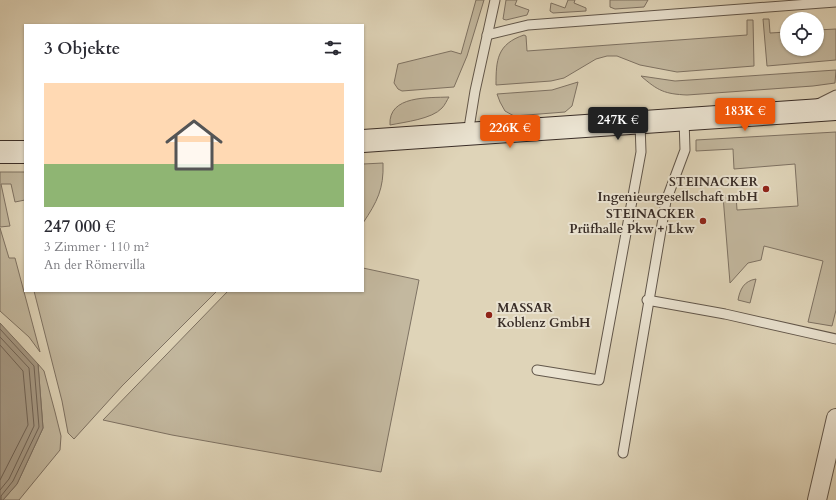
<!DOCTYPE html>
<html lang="de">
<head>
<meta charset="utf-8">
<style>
  body { margin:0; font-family:Cardo,serif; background:#f2f2f3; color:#2b2b33; height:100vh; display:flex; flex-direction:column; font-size:15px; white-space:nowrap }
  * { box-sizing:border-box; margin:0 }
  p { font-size:13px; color:#7c7c81 }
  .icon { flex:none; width:22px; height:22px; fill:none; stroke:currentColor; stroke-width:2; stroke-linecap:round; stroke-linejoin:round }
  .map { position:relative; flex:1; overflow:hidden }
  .sheet { position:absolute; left:24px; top:24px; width:340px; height:268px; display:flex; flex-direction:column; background:#fff; border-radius:0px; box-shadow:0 1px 3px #0004 }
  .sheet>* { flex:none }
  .buttons { position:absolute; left:780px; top:12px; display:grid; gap:8px }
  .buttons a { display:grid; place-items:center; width:44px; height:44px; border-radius:50%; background:#fff; box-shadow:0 1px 3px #0004; font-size:20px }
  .price { position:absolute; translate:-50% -34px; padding:0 9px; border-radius:4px; background:#ea580c; color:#fff; font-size:13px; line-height:26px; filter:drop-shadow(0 1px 2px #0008) }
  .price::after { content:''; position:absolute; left:50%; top:24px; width:12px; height:9px; margin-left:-6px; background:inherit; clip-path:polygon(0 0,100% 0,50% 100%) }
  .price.selected { background:#222; color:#fff }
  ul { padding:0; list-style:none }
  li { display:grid; align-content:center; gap:8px; height:212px; padding:0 20px }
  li+li { border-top:1px solid #e1e1e2 }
  li span { display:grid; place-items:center; height:124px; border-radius:0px; color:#555 }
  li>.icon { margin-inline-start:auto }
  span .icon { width:72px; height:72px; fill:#fffc; stroke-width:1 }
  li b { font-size:17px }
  h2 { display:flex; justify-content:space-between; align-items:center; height:48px; padding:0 20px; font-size:17px }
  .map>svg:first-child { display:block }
</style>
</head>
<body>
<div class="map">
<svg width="836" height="500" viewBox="0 0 836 500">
  <rect width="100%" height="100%" fill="#dfd4b8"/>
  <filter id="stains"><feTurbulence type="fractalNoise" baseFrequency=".005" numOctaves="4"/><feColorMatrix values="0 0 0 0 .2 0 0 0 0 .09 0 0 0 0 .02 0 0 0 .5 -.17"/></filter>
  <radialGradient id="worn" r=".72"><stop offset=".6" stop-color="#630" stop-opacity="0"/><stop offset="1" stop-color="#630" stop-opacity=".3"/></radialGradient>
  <g fill="#c3b89f" stroke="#7e7263">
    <polygon points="476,0 484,0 467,56 454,87 402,91 398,89 394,83 398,64 451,51 461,54"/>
    <polygon points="506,0 517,0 515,5 529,10 527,15 506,20 503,19"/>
    <polygon points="568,0 575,0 574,3 586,8 586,11 553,13 550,11 551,3 565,8"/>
    <polygon points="610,0 648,0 644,7 615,9 610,7"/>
    <polygon points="763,19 769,19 770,33 787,32 787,49 817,49 817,30 836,29 836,60 767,66"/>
    <path d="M 747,20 L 753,20 L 754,66 L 677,72 L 640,65 L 617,56 L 607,56 L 596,59 L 564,78 L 551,81 L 496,85 C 496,60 497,44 524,35 L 526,36 L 527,51 L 747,35 Z"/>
    <path d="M 836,70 L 835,83 L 813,86 L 687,95 C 665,94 658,91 641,76 L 675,81 Z"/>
    <polygon points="578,82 572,106 565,112 514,116 505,111 500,102 497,94 552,90"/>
    <path d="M 449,97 C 447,100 445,105 442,108 C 432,119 405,122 390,125 C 388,95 429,98 449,97 Z"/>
    <polygon points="836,132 836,310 832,326 808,322 823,261 764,246 761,260 748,263 730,283 723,196 736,195 737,210 798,206 795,164 734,169 733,149 696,151 696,140"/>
    <path d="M 383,163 C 384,189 377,202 363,223 L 363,164 Z"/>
    <polygon points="0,172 25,172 25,200 15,202 11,184 1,184 10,226 0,227"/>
    <polygon points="0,228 9,258 15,258 40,352 29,337 0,311"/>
    <polygon points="363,268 419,280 381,472 172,435 103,420 228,291 363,291"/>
    <path d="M 756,279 L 750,303 L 738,300 C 740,289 744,281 756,279 Z"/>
    <polygon points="34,291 217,291 122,386 74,439 68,433 62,401"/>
    <polygon points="38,364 44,371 55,412 61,436 60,450 19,500 3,500 17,484 43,428"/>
  </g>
  <polygon fill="#a79b87" stroke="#7b6f61" points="0,323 38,364 43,428 17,484 3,500 0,500"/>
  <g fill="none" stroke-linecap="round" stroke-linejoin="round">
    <g stroke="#706457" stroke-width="1">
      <polyline points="0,329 34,366 39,427 13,481 1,496 1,500"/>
      <polyline points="0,337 29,368 34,426 9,479 0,490"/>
      <polyline points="0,345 23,371 28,425 0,480"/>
    </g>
    <g stroke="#62574b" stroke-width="11">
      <g id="lane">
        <polyline points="487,35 528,25 836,2"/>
        <polyline points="818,104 836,95"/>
        <polyline points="468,134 475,91 495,0"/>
        <polyline points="647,300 725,314 836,339"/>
        <polyline points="537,370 599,380 641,152 640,123"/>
        <polyline points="623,453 666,201 685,150 684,119"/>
      </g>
    </g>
    <g stroke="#62574b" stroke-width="20">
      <polyline id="street" points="817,500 836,418"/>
    </g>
    <g stroke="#392d27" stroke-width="24">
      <g id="secondary">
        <polyline points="363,141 836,109"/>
        <polyline points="0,152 25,152"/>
      </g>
    </g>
    <use href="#lane" stroke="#eae3d1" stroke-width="9"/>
    <use href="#street" stroke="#eae3d1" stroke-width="18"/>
    <use href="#secondary" stroke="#eae3d1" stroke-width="22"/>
  </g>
  <g fill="#8f2418" stroke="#eae3d1" stroke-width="1.5">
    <circle cx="766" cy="189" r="4"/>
    <circle cx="703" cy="221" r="4"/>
    <circle cx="489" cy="315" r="4"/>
  </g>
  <g text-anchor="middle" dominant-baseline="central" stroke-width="4" stroke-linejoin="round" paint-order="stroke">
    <g font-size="13" font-weight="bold" fill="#392d27" stroke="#eae3d1" text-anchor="end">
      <text x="758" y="182">STEINACKER<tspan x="758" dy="15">Ingenieurgesellschaft mbH</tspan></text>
      <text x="695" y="214">STEINACKER<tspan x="695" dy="15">Prüfhalle Pkw + Lkw</tspan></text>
      <text x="497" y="308" text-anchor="start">MASSAR<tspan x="497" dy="15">Koblenz GmbH</tspan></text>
    </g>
  </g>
  <rect width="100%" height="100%" filter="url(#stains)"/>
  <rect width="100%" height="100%" fill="url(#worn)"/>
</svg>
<div class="buttons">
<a><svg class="icon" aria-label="locate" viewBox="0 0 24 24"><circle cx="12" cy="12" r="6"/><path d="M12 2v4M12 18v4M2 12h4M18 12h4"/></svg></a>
</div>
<b class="price" style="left:745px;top:132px">183K €</b>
<b class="price selected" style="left:618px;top:141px">247K €</b>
<b class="price" style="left:510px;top:149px">226K €</b>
<section class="sheet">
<h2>3 Objekte<svg class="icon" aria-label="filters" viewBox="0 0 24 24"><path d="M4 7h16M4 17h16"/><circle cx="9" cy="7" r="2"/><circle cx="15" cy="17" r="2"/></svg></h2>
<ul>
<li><span style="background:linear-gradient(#ffd9b3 65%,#8fb573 0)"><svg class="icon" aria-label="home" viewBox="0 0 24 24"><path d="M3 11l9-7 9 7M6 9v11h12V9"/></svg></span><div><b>247 000 €</b><p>3 Zimmer · 110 m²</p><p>An der Römervilla</p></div></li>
</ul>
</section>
</div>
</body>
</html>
